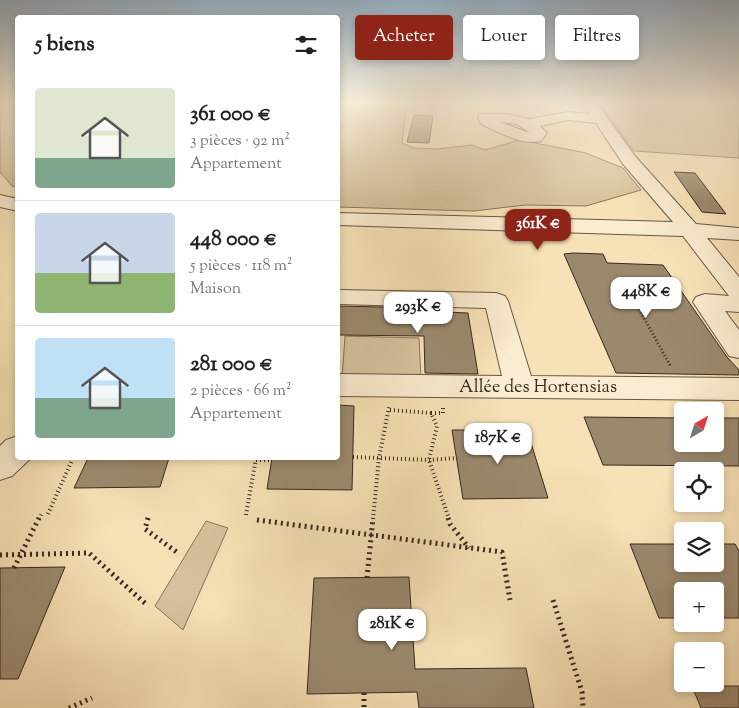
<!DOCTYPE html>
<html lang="fr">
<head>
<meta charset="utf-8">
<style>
  body { margin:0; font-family:"Sorts Mill Goudy",serif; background:#f2f2f2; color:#222; height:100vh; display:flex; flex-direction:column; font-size:19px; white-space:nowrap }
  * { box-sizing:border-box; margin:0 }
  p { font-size:16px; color:#767676 }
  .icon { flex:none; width:28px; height:28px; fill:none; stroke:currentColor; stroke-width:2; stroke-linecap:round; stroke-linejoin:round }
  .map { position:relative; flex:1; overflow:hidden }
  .sheet { position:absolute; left:15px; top:15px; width:325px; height:445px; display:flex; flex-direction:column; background:#fff; border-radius:5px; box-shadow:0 2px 8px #0003 }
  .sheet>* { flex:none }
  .hud { position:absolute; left:355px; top:15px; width:309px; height:45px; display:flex; gap:10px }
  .needle { width:32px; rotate:39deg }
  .controls { position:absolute; left:674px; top:402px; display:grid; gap:10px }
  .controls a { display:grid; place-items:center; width:50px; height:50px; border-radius:5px; background:#fff; box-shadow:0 2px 8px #0003; font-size:25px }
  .price { position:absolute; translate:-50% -42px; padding:0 11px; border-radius:10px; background:#fff; color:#222; font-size:16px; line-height:32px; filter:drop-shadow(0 1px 2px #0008) }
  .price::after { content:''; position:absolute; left:50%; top:30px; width:15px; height:11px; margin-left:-8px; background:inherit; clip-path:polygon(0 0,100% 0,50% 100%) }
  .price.selected { background:#8f2418; color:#fff }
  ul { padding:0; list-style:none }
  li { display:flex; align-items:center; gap:15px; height:125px; padding:0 20px }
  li+li { border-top:1px solid #e0e0e0 }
  li span { display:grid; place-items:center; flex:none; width:140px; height:100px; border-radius:5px; color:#555 }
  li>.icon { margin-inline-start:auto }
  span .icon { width:60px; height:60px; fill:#fffc; stroke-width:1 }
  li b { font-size:21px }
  h2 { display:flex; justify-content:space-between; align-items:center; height:60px; padding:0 20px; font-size:21px }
  .tag { padding:0 18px; border-radius:5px; background:#fff; box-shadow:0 2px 8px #0003; font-size:18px; line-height:45px }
  .tag.selected { background:#8f2418; color:#fff }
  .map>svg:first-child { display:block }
</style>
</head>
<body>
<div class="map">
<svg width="739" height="708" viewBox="0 0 739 708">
  <rect width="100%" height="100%" fill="#f7e1b6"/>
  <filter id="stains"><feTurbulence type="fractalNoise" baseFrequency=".004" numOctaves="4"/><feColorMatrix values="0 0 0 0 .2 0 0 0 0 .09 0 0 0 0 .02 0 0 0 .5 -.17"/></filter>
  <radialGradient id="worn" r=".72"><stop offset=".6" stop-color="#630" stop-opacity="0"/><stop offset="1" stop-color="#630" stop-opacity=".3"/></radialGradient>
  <g fill="#d6c29c" stroke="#86765e">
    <polygon points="0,102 17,102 17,187 12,186 0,172"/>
    <polygon points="338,102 403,102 406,108 402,143 414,148 437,149 472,145 485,150 520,140 586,153 623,168 641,190 586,206 525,205 474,211 338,207"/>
    <polygon points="598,102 739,102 739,158 634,151"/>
    <polygon points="345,336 419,338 421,379 342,378"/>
    <polygon points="206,521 228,528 183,630 155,606"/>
  </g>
  <g fill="#9b896e" stroke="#372920">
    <polygon points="414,115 433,116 429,143 407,142"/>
    <polygon points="674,172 695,173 726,214 702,212"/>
    <polygon points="573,253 603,254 607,263 663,265 727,357 739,370 739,375 616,373 564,254"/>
    <polygon points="338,306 424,308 424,311 468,313 478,374 425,373 424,336 338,335"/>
    <polygon points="338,405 354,406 352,490 267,489 272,458 338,458"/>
    <polygon points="584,417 682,418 682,444 715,444 715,418 739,418 739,466 603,465"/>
    <polygon points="452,430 527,430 548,498 463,499"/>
    <polygon points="88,458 169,458 160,487 74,488"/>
    <polygon points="630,544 682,544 682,564 715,564 715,544 735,544 739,551 739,618 715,618 715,591 682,591 682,618 659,618"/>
    <polygon points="65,567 18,679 0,679 0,568"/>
    <polygon points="409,577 415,669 526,668 534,708 419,708 417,692 307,694 314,578"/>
    <polygon points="692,686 739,686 739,708 701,708"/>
  </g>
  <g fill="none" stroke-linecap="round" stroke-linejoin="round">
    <g stroke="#675746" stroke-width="2">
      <g id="minor">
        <path d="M 582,102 L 596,102 L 635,156 L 696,224 L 739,228 L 739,240 L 707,238 L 739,277 L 739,312 L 725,311 L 739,330 L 739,358 L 729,356 L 693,302 L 696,297 L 705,294 L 729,296 L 683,236 L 338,225 L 338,213 L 673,222 L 623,164 L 596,123 L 568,120 L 540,126 L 547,133 L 541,141 C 521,146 499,132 481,124 L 478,117 L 480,114 L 507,114 L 529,119 L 568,112 L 590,114 ZM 500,122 L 517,124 L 530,133 Z"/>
        <polygon points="0,195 18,199 18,211 0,207"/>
        <polygon points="338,290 496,293 505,296 508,301 531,376 739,378 739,400 338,396 338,374 502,376 486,308 338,304"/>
        <polygon points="18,436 18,458 31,458 12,476 0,480 0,446 6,440"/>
      </g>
    </g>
    <polyline stroke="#372920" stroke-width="3" stroke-dasharray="1 2.5" stroke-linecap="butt" points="634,300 671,367"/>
    <g stroke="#372920" stroke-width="4" stroke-dasharray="1 3" stroke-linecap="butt">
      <polyline points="443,408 443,413 431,413 437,426 429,460 449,519"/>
      <polyline points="390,410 431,413"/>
      <polyline points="353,457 429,460 457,458"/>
      <polyline points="256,460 272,460"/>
      <polyline points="48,514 73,458"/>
      <polyline points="246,515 256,458"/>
      <polyline points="39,519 42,513"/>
      <polyline points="148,519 149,516"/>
      <polyline points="373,519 379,458 389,407"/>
    </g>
    <g stroke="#372920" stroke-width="5" stroke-dasharray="2 4" stroke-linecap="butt">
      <polyline points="148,518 145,529 178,553"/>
      <polyline points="448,518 450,524 469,548"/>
      <polyline points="257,520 502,552 510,600"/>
      <polyline points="0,555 89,553 147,605"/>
      <polyline points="14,568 39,518"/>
      <polyline points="367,578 373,518"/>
      <polyline points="553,600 582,692 583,708"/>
      <polyline points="364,693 364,708"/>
      <polyline points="69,708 92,698"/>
    </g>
    <use href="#minor" fill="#faecd0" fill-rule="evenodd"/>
  </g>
  <linearGradient id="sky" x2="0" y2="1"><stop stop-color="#94adc0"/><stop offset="0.51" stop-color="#fbf2de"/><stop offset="1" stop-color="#fbf2de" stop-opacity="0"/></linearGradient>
  <rect width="739" height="201" fill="url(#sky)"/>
  <g text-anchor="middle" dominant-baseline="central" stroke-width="4" stroke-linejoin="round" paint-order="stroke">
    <g font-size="18" fill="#372920" stroke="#faecd0">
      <text x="538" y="388">Allée des Hortensias</text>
    </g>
  </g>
  <rect width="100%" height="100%" filter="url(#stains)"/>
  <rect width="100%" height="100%" fill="url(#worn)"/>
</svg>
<div class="controls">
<a><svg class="needle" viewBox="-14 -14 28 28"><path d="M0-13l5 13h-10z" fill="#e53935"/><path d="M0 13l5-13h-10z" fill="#767676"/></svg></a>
<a><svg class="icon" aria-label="locate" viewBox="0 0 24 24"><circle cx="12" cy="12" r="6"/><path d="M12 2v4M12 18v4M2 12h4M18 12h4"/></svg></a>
<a><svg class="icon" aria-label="layers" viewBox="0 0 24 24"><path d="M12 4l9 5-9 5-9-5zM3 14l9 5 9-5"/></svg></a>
<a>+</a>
<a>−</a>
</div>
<b class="price selected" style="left:538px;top:251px">361K €</b>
<b class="price" style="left:646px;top:319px">448K €</b>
<b class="price" style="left:418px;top:334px">293K €</b>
<b class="price" style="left:498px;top:465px">187K €</b>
<b class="price" style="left:392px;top:651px">281K €</b>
<div class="hud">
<a class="tag selected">Acheter</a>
<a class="tag">Louer</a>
<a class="tag">Filtres</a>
</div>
<section class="sheet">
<h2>5 biens<svg class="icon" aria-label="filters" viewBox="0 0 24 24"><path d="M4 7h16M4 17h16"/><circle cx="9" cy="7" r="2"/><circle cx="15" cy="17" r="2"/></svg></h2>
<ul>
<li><span style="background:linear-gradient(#dfe7d0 70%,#7fa58c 0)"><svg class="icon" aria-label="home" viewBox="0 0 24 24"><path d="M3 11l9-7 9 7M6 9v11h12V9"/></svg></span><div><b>361 000 €</b><p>3 pièces · 92 m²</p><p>Appartement</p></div></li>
<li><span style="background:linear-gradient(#c9d6e8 60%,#8fb573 0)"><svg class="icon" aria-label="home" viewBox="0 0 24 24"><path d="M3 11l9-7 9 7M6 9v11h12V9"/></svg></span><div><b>448 000 €</b><p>5 pièces · 118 m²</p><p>Maison</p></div></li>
<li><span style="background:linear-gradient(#bfe0f5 60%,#7fa58c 0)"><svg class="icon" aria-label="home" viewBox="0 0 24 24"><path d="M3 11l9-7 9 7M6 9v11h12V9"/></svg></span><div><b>281 000 €</b><p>2 pièces · 66 m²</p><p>Appartement</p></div></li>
</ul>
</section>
</div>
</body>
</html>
